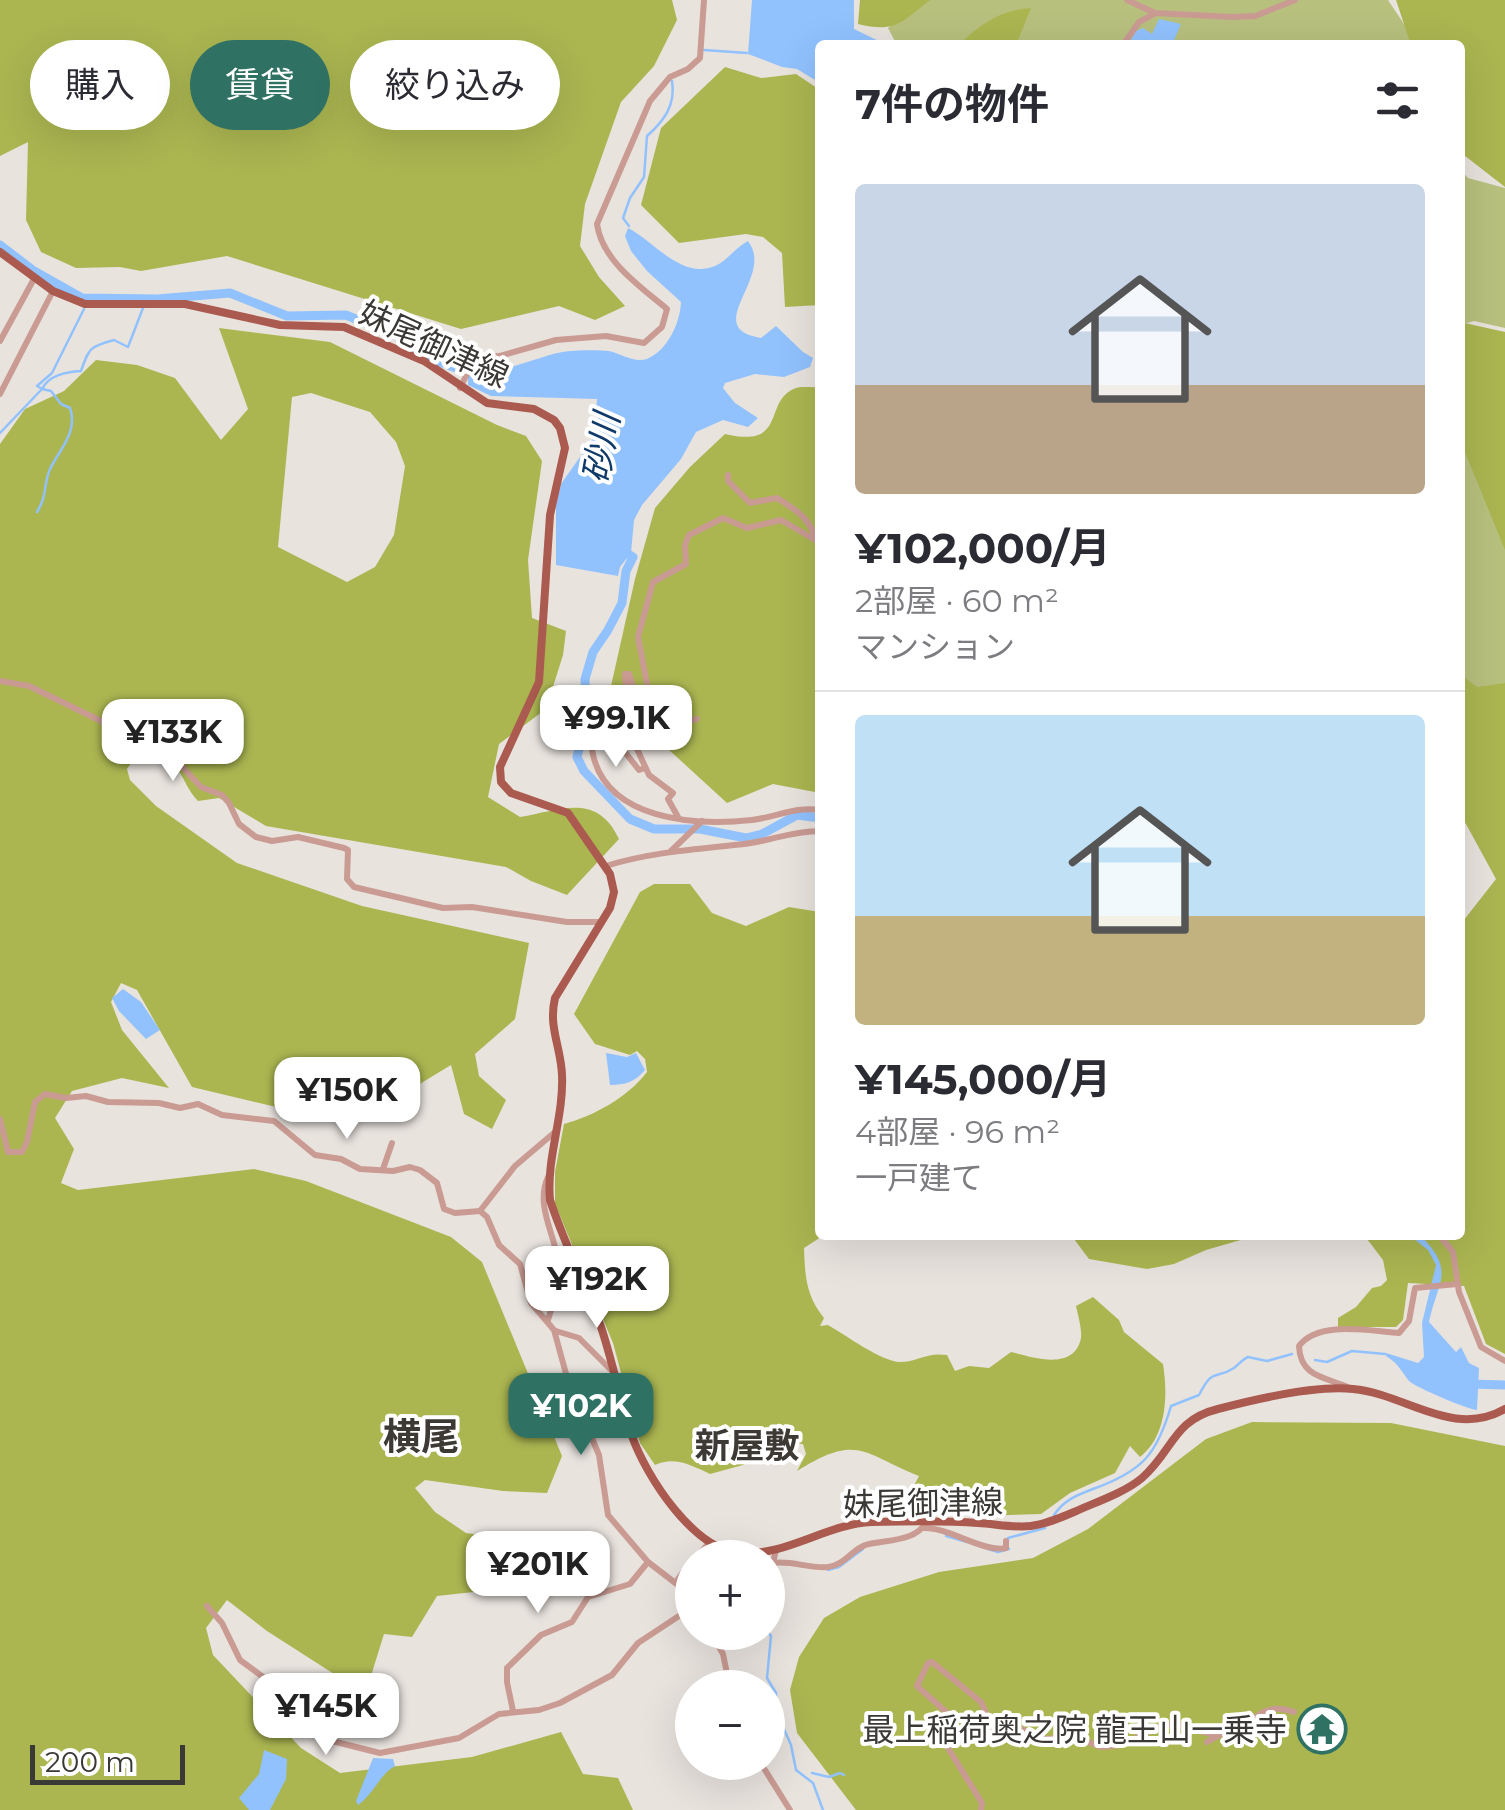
<!DOCTYPE html>
<html lang="ja">
<head>
<meta charset="utf-8">
<style>
  body { margin:0; font-family:Montserrat,"Noto Sans JP",sans-serif; background:#f2f2f3; color:#2b2b33; height:100vh; display:flex; flex-direction:column; font-size:38px; white-space:nowrap }
  * { box-sizing:border-box; margin:0 }
  p { font-size:32px; color:#7c7c81 }
  .icon { flex:none; width:55px; height:55px; fill:none; stroke:currentColor; stroke-width:2; stroke-linecap:round; stroke-linejoin:round }
  .map { position:relative; flex:1; overflow:hidden }
  .panel { position:absolute; left:815px; top:40px; width:650px; height:1200px; display:flex; flex-direction:column; background:#fff; border-radius:10px; box-shadow:0 10px 40px #0002 }
  .panel>* { flex:none }
  .hud { position:absolute; left:30px; top:40px; width:635px; height:90px; display:flex; gap:20px }
  .controls { position:absolute; left:675px; top:1540px; display:grid; gap:20px }
  .controls a { display:grid; place-items:center; width:110px; height:110px; border-radius:50%; background:#fff; box-shadow:0 10px 40px #0002; font-size:50px }
  .scale { position:absolute; left:30px; bottom:25px; width:155px; box-sizing:border-box; padding-left:10px; border:5px solid #3b3936; border-top:0; font-size:28px; line-height:35px; white-space:nowrap; color:#3b3936; -webkit-text-stroke:8px #fff; paint-order:stroke }
  .price { position:absolute; translate:-50% -85px; padding:0 22px; border-radius:20px; background:#fff; color:#222; font-size:32px; line-height:65px; filter:drop-shadow(0 2px 5px #0008) }
  .price::after { content:''; position:absolute; left:50%; top:60px; width:30px; height:22px; margin-left:-15px; background:inherit; clip-path:polygon(0 0,100% 0,50% 100%) }
  .price.selected { background:#2f7264; color:#fff }
  ul { padding:0; list-style:none }
  li { display:grid; align-content:center; gap:20px; height:530px; padding:0 40px }
  li+li { border-top:2px solid #e1e1e2 }
  li span { display:grid; place-items:center; height:310px; border-radius:10px; color:#555 }
  li>.icon { margin-inline-start:auto }
  span .icon { width:180px; height:180px; fill:#fffc; stroke-width:1 }
  li b { font-size:42px }
  h2 { display:flex; justify-content:space-between; align-items:center; height:120px; padding:0 40px; font-size:42px }
  .pill { padding:0 35px; border-radius:45px; background:#fff; box-shadow:0 10px 40px #0002; font-size:35px; line-height:90px }
  .pill.selected { background:#2f7264; color:#fff }
  .map>svg:first-child { display:block }
</style>
</head>
<body>
<div class="map">
<svg width="1505" height="1810" viewBox="0 0 1505 1810">
  <rect width="100%" height="100%" fill="#e9e3de"/>
  <g fill="#b8c07e">
    <polygon points="920,0 1388,0 1418,45 897,45 888,28"/>
    <polygon points="1460,169 1468,178 1505,188 1505,328 1474,321 1460,325"/>
    <polygon points="1460,417 1505,479 1505,708 1460,721"/>
  </g>
  <g fill="#abb651" fill-rule="evenodd">
    <polygon points="0,0 672,0 677,20 654,66 621,102 585,204 580,246 599,277 625,306 595,320 559,306 461,329 227,256 141,271 120,267 76,268 41,252 26,220 28,142 0,156"/>
    <path d="M 860,0 L 930,0 C 901,23 895,33 858,24 Z"/>
    <polygon points="1396,0 1505,0 1505,187 1460,152 1460,45 1411,45"/>
    <path d="M 1031,8 L 1016,45 L 959,45 C 978,25 1003,9 1031,8 Z"/>
    <polygon points="725,67 761,78 796,74 820,90 820,305 785,307 782,253 763,237 746,234 679,243 641,205 661,128"/>
    <polygon points="1460,322 1505,332 1505,550 1460,440"/>
    <path d="M 219,328 L 330,342 L 497,425 L 526,436 L 542,461 L 528,560 L 532,618 L 566,631 L 563,655 L 546,709 L 499,744 L 488,797 L 520,817 C 561,810 597,792 619,839 L 567,895 L 531,881 L 506,867 L 266,826 L 219,798 L 198,801 C 187,790 185,778 175,766 C 157,766 150,755 137,754 L 127,769 L 130,780 L 156,806 L 237,863 L 362,906 L 529,943 L 515,1019 L 475,1054 L 479,1076 L 506,1100 L 492,1129 L 464,1114 L 451,1065 L 352,1125 L 192,1087 L 137,990 L 121,983 L 111,1002 L 122,1030 L 169,1088 L 122,1078 L 72,1091 L 55,1118 L 74,1149 L 61,1183 L 78,1190 L 254,1169 L 306,1181 L 451,1237 L 482,1262 L 562,1456 L 547,1493 L 503,1491 L 425,1480 L 415,1488 L 435,1512 L 466,1533 L 592,1550 L 593,1567 L 564,1582 L 437,1596 L 412,1637 L 384,1634 L 370,1679 L 334,1674 L 267,1631 L 227,1600 L 206,1628 L 213,1655 L 301,1748 L 340,1773 L 472,1757 L 561,1732 L 583,1774 L 618,1778 L 633,1810 L 0,1810 L 0,444 L 25,409 L 64,391 L 96,360 L 137,365 L 175,378 L 221,440 L 248,409 ZM 311,393 L 370,412 L 396,442 L 405,466 L 394,535 L 375,567 L 347,582 L 278,547 L 292,397 Z"/>
    <path d="M 820,387 L 820,793 L 773,784 L 727,803 L 609,695 L 635,579 L 655,508 L 690,467 L 725,434 C 789,449 762,400 796,388 C 802,386 813,388 820,387 Z"/>
    <polygon points="1460,674 1477,687 1505,683 1505,1354 1486,1344 1464,1286 1408,1283 1403,1320 1396,1327 1338,1327 1338,1318 1356,1307 1372,1288 1381,1286 1387,1280 1383,1260 1364,1235 1460,1235 1460,925 1496,879 1460,813"/>
    <path d="M 654,884 L 690,884 L 712,913 L 746,926 L 789,907 L 820,912 L 820,1235 L 824,1235 L 804,1248 C 805,1276 806,1296 824,1318 L 820,1326 L 828,1325 C 844,1334 882,1362 900,1362 C 917,1362 926,1352 947,1355 L 955,1371 L 969,1366 L 989,1368 L 1011,1352 C 1032,1357 1074,1372 1081,1338 C 1082,1329 1078,1315 1076,1306 L 1093,1297 L 1119,1320 L 1124,1332 L 1163,1364 C 1168,1395 1167,1436 1140,1457 L 1130,1446 L 1115,1473 L 1070,1493 L 1041,1514 L 973,1516 L 951,1511 C 936,1520 915,1518 903,1507 L 919,1476 C 862,1453 858,1433 797,1471 L 806,1454 L 803,1444 L 781,1443 L 743,1465 L 710,1474 C 691,1465 674,1456 655,1465 L 640,1443 L 613,1343 L 555,1204 L 555,1172 L 564,1124 C 594,1116 628,1097 647,1072 L 645,1059 L 637,1051 L 630,1055 L 595,1044 L 574,1014 L 640,892 Z"/>
    <polygon points="1071,1235 1258,1235 1206,1250 1174,1264 1147,1269 1089,1259"/>
    <polygon points="1252,1422 1391,1423 1505,1446 1505,1810 856,1810 797,1733 790,1690 799,1657 824,1618 860,1597 939,1572 1033,1558 1088,1529 1206,1439"/>
  </g>
  <g fill="#91c2fe">
    <polygon points="752,0 854,0 854,29 887,45 820,45 820,83 797,69 782,67 748,54"/>
    <polygon points="1159,19 1181,24 1172,45 1128,45 1136,31 1143,28 1152,34"/>
    <path d="M 628,228 C 654,241 681,280 715,266 C 727,261 736,247 748,241 C 776,277 699,328 761,338 L 776,326 L 803,352 L 813,358 L 810,367 L 784,377 L 755,374 L 725,383 L 723,388 L 735,403 L 758,418 L 748,427 L 723,420 L 696,432 L 681,459 L 642,505 L 634,520 L 631,553 L 620,567 L 618,576 L 556,565 L 556,505 L 561,484 L 601,427 L 596,411 L 597,399 L 491,396 L 468,385 L 468,376 C 450,372 409,356 398,340 L 436,357 L 441,356 L 439,350 L 447,350 L 465,358 L 466,367 L 470,368 L 477,359 L 484,357 C 490,360 498,366 505,367 C 514,369 553,351 571,351 C 581,350 600,350 609,351 C 622,354 634,363 647,359 C 668,350 680,323 681,302 L 647,271 L 631,251 L 625,236 Z"/>
    <polygon points="123,989 141,1002 160,1030 146,1039 119,1011 112,998"/>
    <path d="M 606,1053 L 627,1057 L 636,1053 L 645,1070 C 635,1082 625,1085 610,1085 Z"/>
    <path d="M 1409,1235 L 1420,1235 C 1456,1271 1438,1280 1429,1322 L 1456,1352 L 1461,1347 L 1469,1363 L 1479,1368 L 1477,1410 C 1469,1410 1415,1387 1409,1381 C 1401,1371 1398,1363 1386,1356 L 1386,1353 L 1418,1363 L 1424,1357 L 1422,1323 L 1436,1265 L 1428,1250 Z"/>
    <polygon points="264,1750 287,1759 286,1779 270,1810 249,1810 239,1798 259,1774"/>
    <path d="M 373,1758 L 393,1759 L 395,1766 C 380,1774 373,1795 358,1805 L 356,1801 Z"/>
  </g>
  <g fill="none" stroke-linecap="round" stroke-linejoin="round">
    <g stroke="#91c2fe" stroke-width="2.5">
      <polyline points="704,50 747,53"/>
      <path d="M 629,226 L 623,218 L 630,198 L 644,177 L 647,136 C 664,121 676,105 672,81"/>
      <polyline points="0,433 42,389 37,386 52,373 84,309"/>
      <path d="M 37,512 C 48,495 43,482 51,467 C 61,448 78,431 70,408 L 61,404 L 51,391 L 42,389 C 49,375 66,372 81,371 C 89,349 88,347 114,340 L 128,347 L 143,308"/>
      <polyline points="1315,1360 1327,1362 1352,1351 1385,1354"/>
      <path d="M 1054,1515 C 1064,1500 1077,1495 1093,1489 C 1143,1471 1157,1454 1171,1406 L 1199,1395 C 1214,1366 1214,1381 1234,1368 C 1239,1364 1243,1359 1248,1357 L 1267,1361 L 1292,1354"/>
      <polyline points="946,1536 967,1542"/>
      <polyline points="1008,1541 1008,1538 1045,1528"/>
      <polyline points="988,1549 998,1552 1009,1549"/>
      <polyline points="727,1556 734,1558"/>
      <polyline points="828,1570 839,1567 863,1549"/>
      <polyline points="768,1573 771,1566"/>
      <polyline points="768,1632 771,1636 767,1678 776,1693 776,1711 791,1745 796,1770 813,1783 823,1810"/>
      <polyline points="812,1773 829,1777 840,1773 844,1775"/>
    </g>
    <g stroke="#91c2fe" stroke-width="9">
      <polyline points="0,245 34,271 82,298 157,299 230,293 287,316 346,315 397,336 411,349"/>
      <polyline points="620,549 633,557 626,571 622,603 608,630 593,652 585,679 586,720 577,757 584,771 630,819 654,829 700,829 746,838 762,834 797,815 820,818"/>
      <polyline points="1469,1384 1505,1385"/>
    </g>
    <g stroke="#c99b93" stroke-width="6">
      <polyline points="1127,0 1155,13 1232,17 1255,16 1295,0"/>
      <polyline points="1123,45 1139,22 1154,14"/>
      <polyline points="0,341 35,277"/>
      <path d="M 460,388 L 476,356 L 500,356 L 556,340 L 606,336 L 644,343 L 662,327 L 667,309 C 641,287 602,261 597,224 L 650,101 L 670,77 L 688,69 L 700,58 L 704,0"/>
      <polyline points="0,394 53,291"/>
      <polyline points="0,681 29,686 99,720 149,751 173,757 201,787 222,795 229,803 239,824 256,837 272,841 298,837 344,848 348,850 347,879 354,887 443,908 472,907 567,922 601,922"/>
      <path d="M 593,689 C 592,708 589,731 592,750 C 604,821 696,826 752,820 C 777,817 795,806 820,810"/>
      <polyline points="638,702 643,709 675,715 683,722 697,719"/>
      <polyline points="592,729 617,742 639,770 645,768"/>
      <path d="M 678,817 L 668,799 L 673,793 L 649,775 L 631,736 L 613,718 L 626,691 L 625,674 L 629,674 L 638,702 L 648,689 L 638,637 L 653,582 L 686,564 L 685,545 L 689,535 L 723,518 L 747,528 L 781,520 L 817,541 C 809,518 798,511 777,498 L 750,503 L 728,481 L 728,475"/>
      <polyline points="671,851 702,821"/>
      <path d="M 606,866 C 650,852 699,849 744,844 C 770,841 792,831 820,831"/>
      <polyline points="0,1119 8,1152 22,1152 27,1142 35,1102 45,1094 66,1098 86,1096 108,1102 159,1103 180,1108 198,1104 222,1115 274,1121 315,1155 341,1159 360,1169 393,1171 410,1167 420,1170 437,1183 444,1209 455,1213 480,1211 515,1166 555,1132"/>
      <polyline points="383,1169 392,1143"/>
      <polyline points="480,1211 487,1217 499,1245 520,1264 531,1303 554,1330 568,1381 599,1455 608,1515 648,1562 678,1585"/>
      <polyline points="1439,1235 1453,1252 1459,1292 1481,1347 1505,1361"/>
      <path d="M 548,1320 L 557,1290 L 547,1271 L 548,1263 L 557,1255 C 552,1230 536,1203 548,1177"/>
      <polyline points="556,1331 579,1338 613,1372"/>
      <path d="M 1350,1388 C 1327,1377 1300,1378 1299,1346 C 1318,1320 1370,1331 1399,1333 L 1409,1321 L 1415,1288 L 1457,1284"/>
      <path d="M 924,1528 C 948,1527 984,1553 1006,1548 L 1006,1541"/>
      <path d="M 776,1550 L 773,1563 C 791,1560 810,1569 828,1567 C 846,1565 853,1547 869,1544 C 887,1540 917,1541 926,1522"/>
      <polyline points="696,1558 709,1543"/>
      <polyline points="207,1606 222,1623 240,1660 286,1694 293,1717 306,1730 320,1738 380,1753 459,1738 499,1714 539,1710 560,1703 612,1675 638,1643 691,1608"/>
      <polyline points="692,1609 678,1579 692,1560"/>
      <polyline points="711,1632 723,1654 730,1688"/>
      <polyline points="513,1711 507,1682 507,1668 541,1635 572,1622 588,1597 630,1584 648,1562"/>
      <polyline points="1207,1742 1223,1733"/>
      <polyline points="760,1762 790,1810"/>
      <path d="M 981,1810 L 982,1803 L 948,1748 L 953,1718 L 917,1686 L 928,1663 L 932,1662 L 981,1702 L 993,1729 L 1001,1733 L 1021,1729 L 1043,1739 L 1075,1737 L 1101,1747 L 1121,1745 L 1161,1726 L 1174,1724 L 1211,1734 L 1237,1733 C 1256,1716 1267,1702 1294,1712"/>
    </g>
    <path stroke="#ab5a4f" stroke-width="8" d="M 0,252 L 53,291 L 85,304 L 185,304 L 280,325 L 344,327 L 424,361 L 487,403 L 534,409 L 554,420 L 560,428 L 565,448 L 550,515 L 539,682 L 500,767 L 501,782 L 511,793 L 568,813 L 610,874 L 614,892 L 610,908 L 555,998 C 548,1027 561,1047 562,1075 C 564,1117 546,1158 550,1200 C 564,1243 585,1284 601,1327 C 613,1363 620,1400 632,1436 C 646,1476 694,1551 741,1553 C 787,1556 826,1524 872,1522 C 907,1521 944,1520 978,1523 C 996,1524 1014,1528 1031,1526 C 1046,1524 1060,1518 1074,1512 C 1096,1502 1124,1493 1142,1478 C 1173,1451 1173,1420 1218,1409 C 1256,1399 1314,1385 1353,1389 C 1406,1394 1453,1439 1505,1409"/>
  </g>
  <defs>
    <g id="temple-ring" transform="scale(2.5)"><circle r="9.5" fill="#fff" stroke="#2f7264" stroke-width="1.5"/><path d="M0-6L5-2H3V0L6.5 2.5H4V6H1.5V3h-3V6H-4V2.5H-6.5L-3 0V-2H-5Z" fill="#2f7264"/></g>
  </defs>
  <g fill-rule="evenodd">
    <use href="#temple-ring" x="1322" y="1729"/>
  </g>
  <g text-anchor="middle" dominant-baseline="central" stroke-width="8" stroke-linejoin="round" paint-order="stroke">
    <g font-size="32" fill="#3b3936" stroke="#fff">
      <text transform="translate(434 344) rotate(25)">妹尾御津線</text>
      <text transform="translate(923 1503) rotate(-1)">妹尾御津線</text>
    </g>
    <g font-size="32" fill="#3b3936" stroke="#fff" text-anchor="end">
      <text x="1287" y="1729">最上稲荷奥之院 龍王山一乗寺</text>
    </g>
    <g font-size="35" font-style="italic" fill="#103a69" stroke="#fff">
      <text transform="translate(601 448) rotate(-80)">砂川</text>
    </g>
    <g font-size="35" font-weight="bold" fill="#3d3934" stroke="#fff">
      <text x="747" y="1445">新屋敷</text>
    </g>
    <g font-size="38" font-weight="bold" fill="#3d3934" stroke="#fff">
      <text x="421" y="1436">横尾</text>
    </g>
  </g>
</svg>
<div class="controls">
<a>+</a>
<a>−</a>
</div>
<div class="scale">200 m</div>
<b class="price" style="left:616px;top:770px">¥99.1K</b>
<b class="price" style="left:173px;top:784px">¥133K</b>
<b class="price" style="left:347px;top:1142px">¥150K</b>
<b class="price" style="left:597px;top:1331px">¥192K</b>
<b class="price selected" style="left:581px;top:1458px">¥102K</b>
<b class="price" style="left:538px;top:1616px">¥201K</b>
<b class="price" style="left:326px;top:1758px">¥145K</b>
<div class="hud">
<a class="pill">購入</a>
<a class="pill selected">賃貸</a>
<a class="pill">絞り込み</a>
</div>
<section class="panel">
<h2>7件の物件<svg class="icon" aria-label="filters" viewBox="0 0 24 24"><path d="M4 7h16M4 17h16"/><circle cx="9" cy="7" r="2"/><circle cx="15" cy="17" r="2"/></svg></h2>
<ul>
<li><span style="background:linear-gradient(#c9d6e8 65%,#b9a48a 0)"><svg class="icon" aria-label="home" viewBox="0 0 24 24"><path d="M3 11l9-7 9 7M6 9v11h12V9"/></svg></span><div><b>¥102,000/月</b><p>2部屋 · 60 m²</p><p>マンション</p></div></li>
<li><span style="background:linear-gradient(#bfe0f5 65%,#c2b280 0)"><svg class="icon" aria-label="home" viewBox="0 0 24 24"><path d="M3 11l9-7 9 7M6 9v11h12V9"/></svg></span><div><b>¥145,000/月</b><p>4部屋 · 96 m²</p><p>一戸建て</p></div></li>
</ul>
</section>
</div>
</body>
</html>
